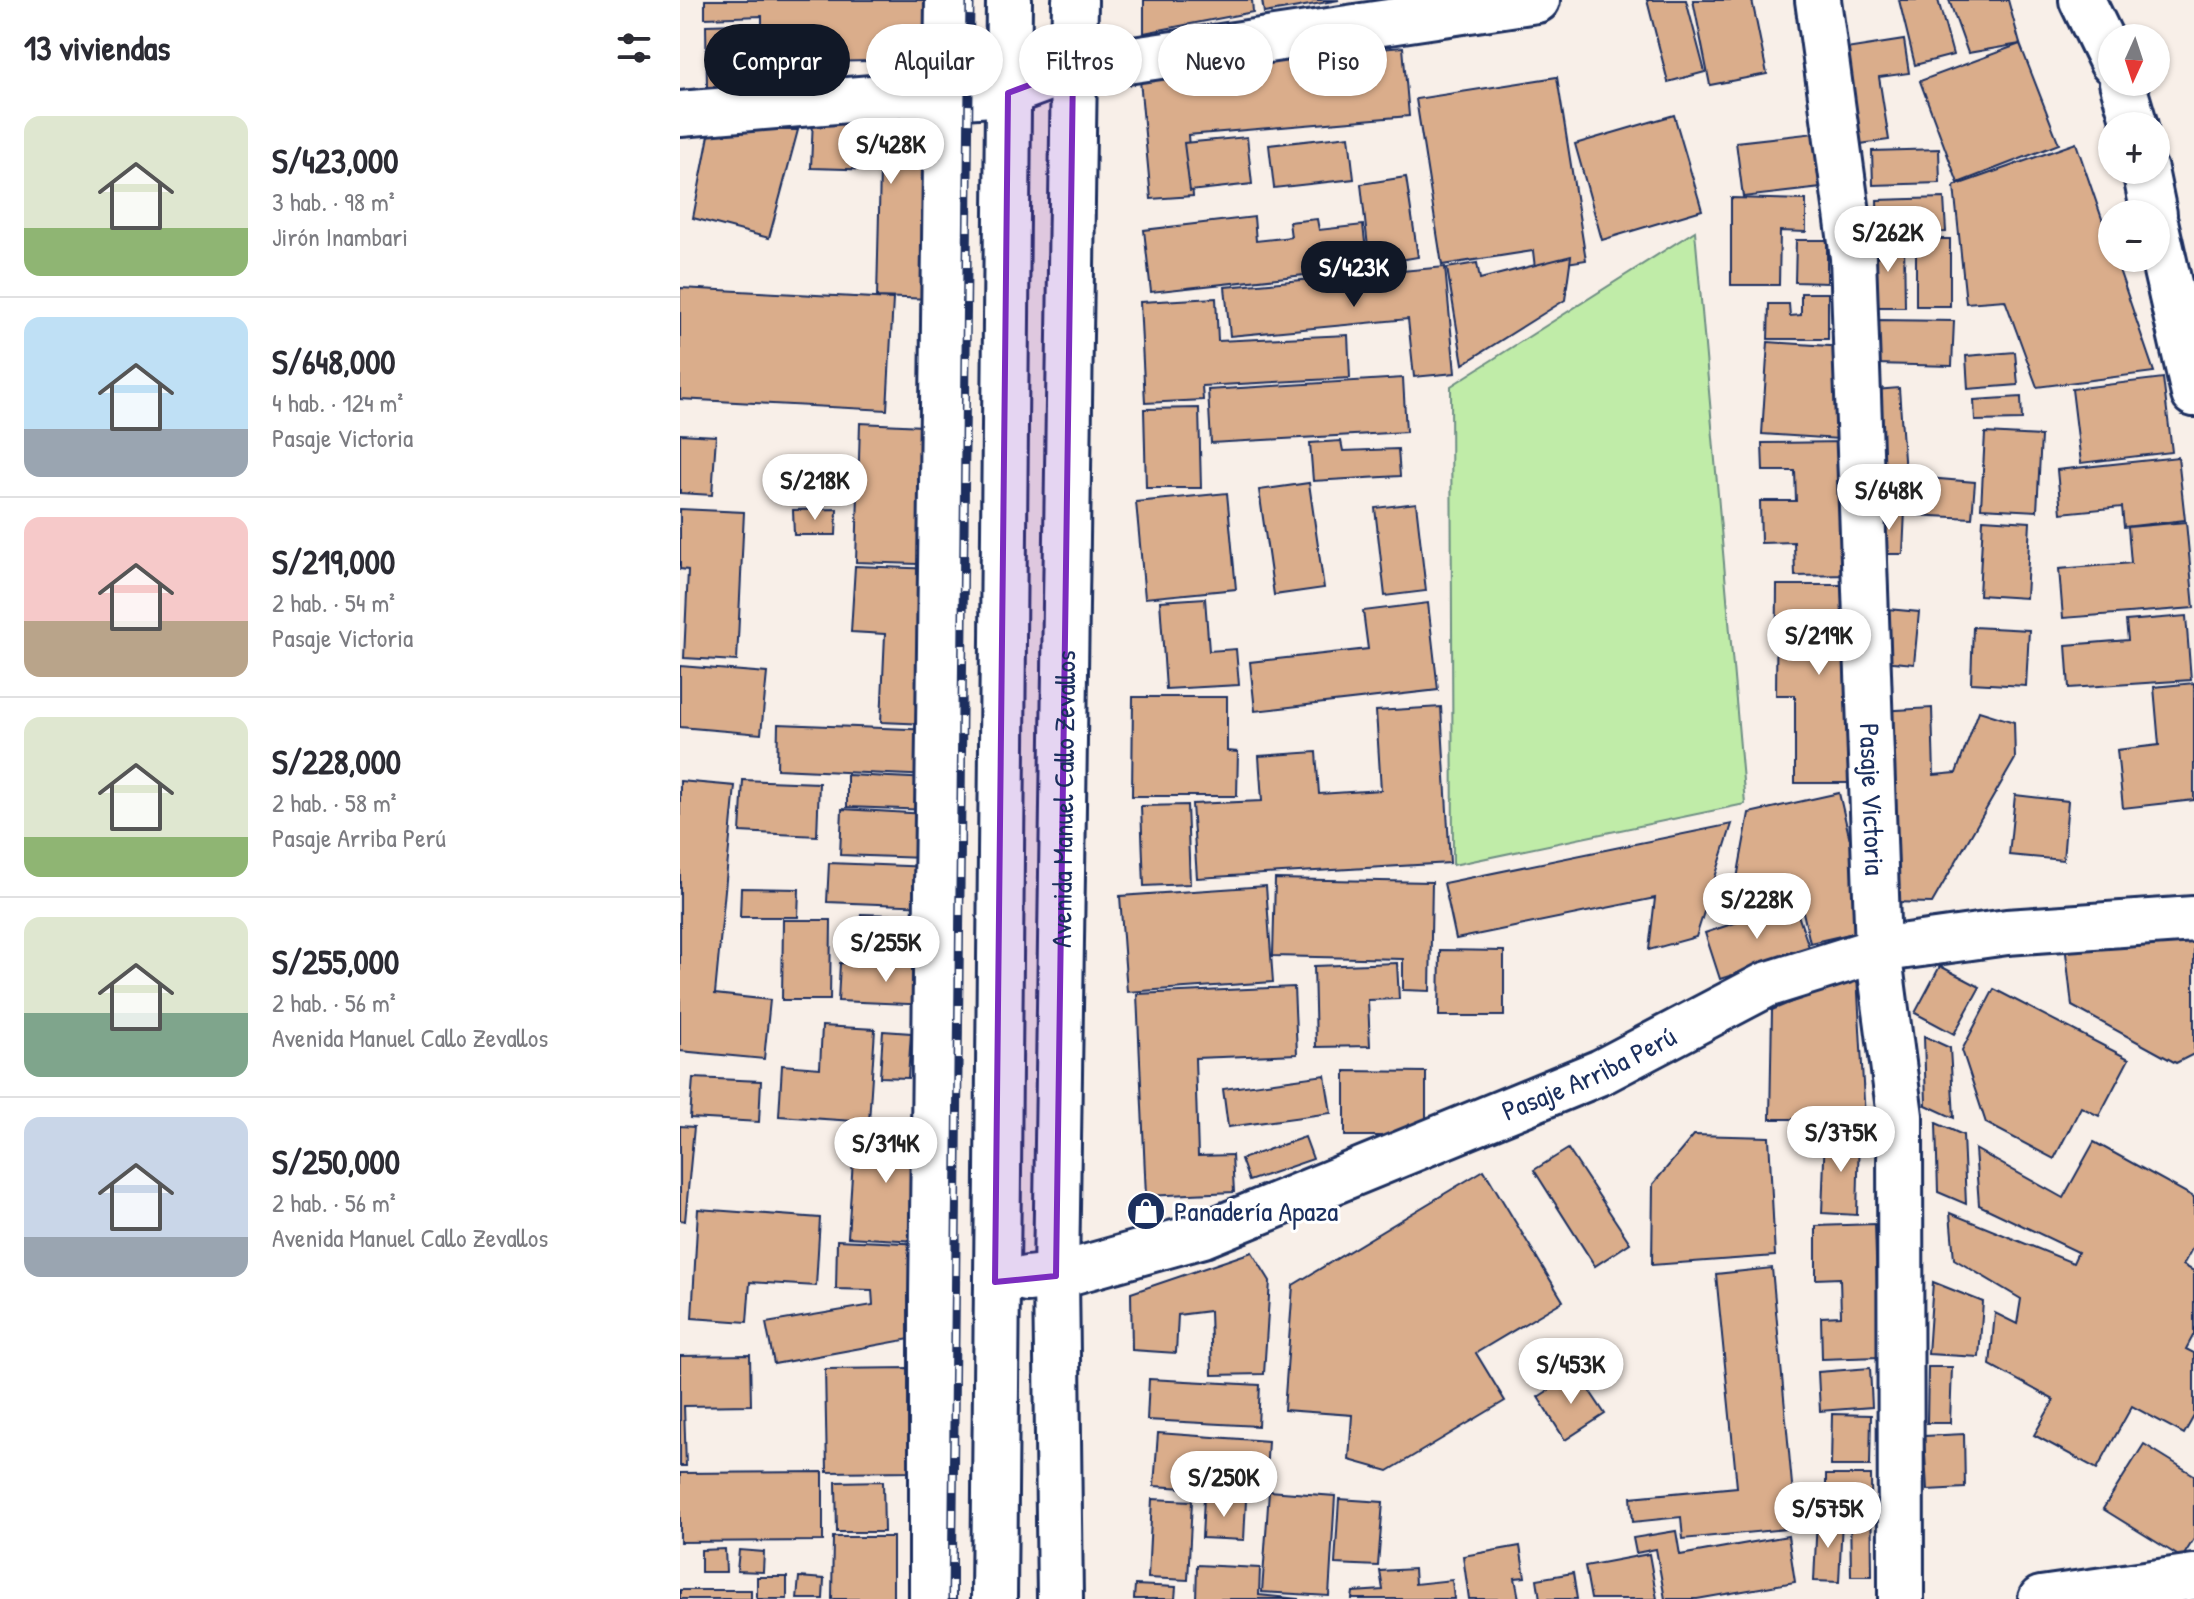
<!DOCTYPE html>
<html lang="es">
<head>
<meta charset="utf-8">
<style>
  body { margin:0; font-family:"Patrick Hand",sans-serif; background:#f2f2f3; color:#2b2b33; height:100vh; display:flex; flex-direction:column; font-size:30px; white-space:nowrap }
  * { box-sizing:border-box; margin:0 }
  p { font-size:26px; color:#7c7c81 }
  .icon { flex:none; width:44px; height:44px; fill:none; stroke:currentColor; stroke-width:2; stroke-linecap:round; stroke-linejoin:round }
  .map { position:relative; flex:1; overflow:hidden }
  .drawer { display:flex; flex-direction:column; background:#fff; width:680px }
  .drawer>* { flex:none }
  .hud { position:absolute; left:24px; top:24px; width:760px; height:72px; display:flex; gap:16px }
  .needle { width:52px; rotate:183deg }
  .fabs { position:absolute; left:1418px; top:24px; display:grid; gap:16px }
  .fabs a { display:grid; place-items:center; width:72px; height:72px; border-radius:50%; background:#fff; box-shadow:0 2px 6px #0004; font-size:40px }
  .price { position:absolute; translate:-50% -68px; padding:0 18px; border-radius:28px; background:#fff; color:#222; font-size:26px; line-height:52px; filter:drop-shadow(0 2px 4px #0008) }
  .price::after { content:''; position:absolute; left:50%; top:48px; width:24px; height:18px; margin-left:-12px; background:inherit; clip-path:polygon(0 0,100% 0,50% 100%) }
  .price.active { background:#111827; color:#fff }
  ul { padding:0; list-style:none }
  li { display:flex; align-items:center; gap:24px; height:200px; padding:0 24px }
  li+li { border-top:2px solid #e1e1e2 }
  li span { display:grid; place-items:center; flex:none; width:224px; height:160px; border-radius:16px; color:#555 }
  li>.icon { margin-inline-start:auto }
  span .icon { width:96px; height:96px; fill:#fffc; stroke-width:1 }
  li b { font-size:34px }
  h2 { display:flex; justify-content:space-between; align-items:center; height:96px; padding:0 24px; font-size:34px }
  .tag { padding:0 28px; border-radius:36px; background:#fff; box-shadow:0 2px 6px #0004; font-size:28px; line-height:72px }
  .tag.active { background:#111827; color:#fff }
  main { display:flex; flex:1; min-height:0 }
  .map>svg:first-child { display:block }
</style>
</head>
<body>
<main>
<section class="drawer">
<h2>13 viviendas<svg class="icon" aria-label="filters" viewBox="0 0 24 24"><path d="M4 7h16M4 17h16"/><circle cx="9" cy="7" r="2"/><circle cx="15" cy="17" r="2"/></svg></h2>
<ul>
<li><span style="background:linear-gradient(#dfe7d0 70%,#8fb573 0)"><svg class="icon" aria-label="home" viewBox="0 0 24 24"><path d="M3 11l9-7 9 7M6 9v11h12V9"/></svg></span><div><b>S/423,000</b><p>3 hab. · 98 m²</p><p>Jirón Inambari</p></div></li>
<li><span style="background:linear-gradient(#bfe0f5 70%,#9aa5b1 0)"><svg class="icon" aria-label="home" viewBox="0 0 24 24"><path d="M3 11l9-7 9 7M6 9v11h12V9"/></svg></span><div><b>S/648,000</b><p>4 hab. · 124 m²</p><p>Pasaje Victoria</p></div></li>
<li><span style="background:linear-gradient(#f6c9c9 65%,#b9a48a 0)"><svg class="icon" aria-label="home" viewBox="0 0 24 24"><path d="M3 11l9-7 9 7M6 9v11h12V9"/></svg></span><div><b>S/219,000</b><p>2 hab. · 54 m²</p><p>Pasaje Victoria</p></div></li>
<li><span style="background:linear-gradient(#dfe7d0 75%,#8fb573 0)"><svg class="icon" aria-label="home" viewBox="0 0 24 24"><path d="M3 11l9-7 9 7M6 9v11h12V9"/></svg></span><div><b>S/228,000</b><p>2 hab. · 58 m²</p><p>Pasaje Arriba Perú</p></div></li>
<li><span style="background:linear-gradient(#dfe7d0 60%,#7fa58c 0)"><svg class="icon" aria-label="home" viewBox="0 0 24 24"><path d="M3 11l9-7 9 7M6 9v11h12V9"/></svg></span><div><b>S/255,000</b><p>2 hab. · 56 m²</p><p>Avenida Manuel Callo Zevallos</p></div></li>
<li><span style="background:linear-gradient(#c9d6e8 75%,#9aa5b1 0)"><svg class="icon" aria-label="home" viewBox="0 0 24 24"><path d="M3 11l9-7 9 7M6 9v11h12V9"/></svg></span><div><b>S/250,000</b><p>2 hab. · 56 m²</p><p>Avenida Manuel Callo Zevallos</p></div></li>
</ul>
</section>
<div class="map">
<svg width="1514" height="1599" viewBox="0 0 1514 1599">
  <rect width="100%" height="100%" fill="#f8efe8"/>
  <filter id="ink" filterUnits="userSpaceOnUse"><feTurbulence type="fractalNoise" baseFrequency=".0125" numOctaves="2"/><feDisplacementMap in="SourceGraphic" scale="16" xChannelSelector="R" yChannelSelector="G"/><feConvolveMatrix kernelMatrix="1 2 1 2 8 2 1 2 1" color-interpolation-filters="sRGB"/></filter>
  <g filter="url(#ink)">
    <polygon fill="#c0eca8" stroke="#6e8e83" stroke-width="2" points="1015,231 1065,804 773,865 771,386"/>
    <g fill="#daad8b" stroke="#1b2f5e" stroke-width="2">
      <polygon points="25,0 244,0 246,60 82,63 82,16 25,18"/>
      <polygon points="464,0 572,0 573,12 464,33"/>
      <polygon points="582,0 659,0 584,13"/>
      <polygon points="967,0 1006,0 1025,72 988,82"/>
      <polygon points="1013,0 1072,0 1087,74 1030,85"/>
      <polygon points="1219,0 1258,0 1273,55 1235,65"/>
      <polygon points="1269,0 1328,0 1340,44 1288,53"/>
      <polygon points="60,24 62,86 27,87 26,25"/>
      <polygon points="1224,40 1229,73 1199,77 1209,140 1180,144 1166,49"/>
      <polygon points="1340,44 1379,144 1278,183 1240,81"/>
      <polygon points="723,47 729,116 508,135 513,196 471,199 459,69"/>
      <polygon points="877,77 906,260 855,268 853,251 762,265 736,99"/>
      <polygon points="224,103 257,120 252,299 197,297 200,170 131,168 133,117"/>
      <polygon points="994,115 1022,210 922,240 895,144"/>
      <polygon points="30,130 118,130 89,238 13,218"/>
      <polygon points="1135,133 1141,188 1063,197 1056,142"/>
      <polygon points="669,136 674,179 594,188 589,145"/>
      <polygon points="567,137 572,184 510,191 504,143"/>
      <polygon points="1396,143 1432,248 1432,258 1435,258 1474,372 1357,387 1325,300 1286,303 1274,186"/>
      <polygon points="1259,149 1260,183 1193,185 1192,151"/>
      <polygon points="726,177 738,257 690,265 681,184"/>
      <polygon points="1051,198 1126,200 1126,232 1100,231 1099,285 1051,285"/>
      <polygon points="1264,198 1266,232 1198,234 1197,200"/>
      <polygon points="574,217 576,241 611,237 609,222 637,219 639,230 683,225 688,268 471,292 464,230"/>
      <rect x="1236" y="239" width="34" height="67"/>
      <polygon points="1116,240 1147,240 1147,283 1115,282"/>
      <polygon points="1191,240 1224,240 1225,307 1191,307"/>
      <polygon points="891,256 885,300 783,364 767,268 797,263 800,279"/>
      <polygon points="765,267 775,373 734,377 728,319 550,336 545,287"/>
      <polygon points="0,288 213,299 207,410 0,399"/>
      <polygon points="1121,293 1148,293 1148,339 1088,339 1089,304 1109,304 1110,316 1121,315"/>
      <polygon points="536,298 538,341 668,335 670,378 522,386 523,400 465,403 460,302"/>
      <polygon points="1197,320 1274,321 1272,366 1196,364"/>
      <polygon points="1088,342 1164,347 1159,439 1082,434"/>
      <polygon points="1335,352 1338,385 1288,389 1286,356"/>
      <polygon points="723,378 726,432 531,443 528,390"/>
      <polygon points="1483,378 1492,452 1401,463 1392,389"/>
      <polygon points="1219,388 1227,502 1202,504 1195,390"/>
      <polygon points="1341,397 1342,420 1295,421 1294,400"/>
      <polygon points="519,408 521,488 466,488 464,409"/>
      <polygon points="180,423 243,426 238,564 176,562"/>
      <polygon points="1305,433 1361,436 1357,511 1301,508"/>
      <polygon points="0,434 36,436 32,495 0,493"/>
      <polygon points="661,441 663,451 718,449 720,476 633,481 630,443"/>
      <polygon points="1165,442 1168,575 1115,576 1114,542 1081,543 1080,501 1116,501 1115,471 1083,471 1082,443"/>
      <polygon points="1498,457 1505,520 1444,527 1442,507 1381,513 1377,470"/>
      <polygon points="1235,477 1295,482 1292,518 1233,515"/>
      <polygon points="629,483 644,588 594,595 579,490"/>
      <polygon points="547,493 556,589 465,598 456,502"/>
      <polygon points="736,503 746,591 705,596 695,508"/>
      <polygon points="0,509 64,512 57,661 4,658 8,570 0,569"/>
      <polygon points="157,509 156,535 114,535 113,510"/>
      <polygon points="1195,510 1225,510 1223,554 1194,554"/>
      <polygon points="1303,519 1350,522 1346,598 1299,595"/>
      <polygon points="1506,522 1514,608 1383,618 1379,569 1451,563 1448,527"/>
      <polygon points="175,566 255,569 248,724 201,722 205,634 171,632"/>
      <polygon points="1097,585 1175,585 1174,783 1115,783 1115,695 1096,695"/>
      <polygon points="525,598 529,651 556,649 559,685 486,689 480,601"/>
      <polygon points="748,603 758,690 575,711 570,662 688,649 683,611"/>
      <polygon points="1197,608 1239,612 1234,664 1192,660"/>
      <polygon points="1506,616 1511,680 1389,688 1386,645 1448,640 1446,621"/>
      <polygon points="1293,627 1349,630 1346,686 1291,683"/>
      <polygon points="0,666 87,673 81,734 0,727"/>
      <polygon points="1514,683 1514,800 1443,808 1437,750 1479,745 1474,687"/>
      <polygon points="453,697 547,697 547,751 558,752 557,796 452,796"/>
      <polygon points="761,707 770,863 517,878 512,804 582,801 579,756 636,752 639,794 701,790 696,711"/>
      <polygon points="1252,708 1254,775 1276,773 1299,711 1334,722 1335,759 1252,903 1210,902 1199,711"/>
      <polygon points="98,724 254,730 252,776 97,769"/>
      <polygon points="167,775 251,779 250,810 167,807"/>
      <polygon points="63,780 139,783 137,836 60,832"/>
      <polygon points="0,781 55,786 35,994 90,1000 84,1059 0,1051"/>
      <polygon points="1159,793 1191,929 1130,943 1116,881 1054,895 1069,813"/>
      <polygon points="1335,795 1388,801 1383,860 1329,855"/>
      <polygon points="507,805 510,884 464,886 461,806"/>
      <polygon points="162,809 246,814 244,858 160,855"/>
      <polygon points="1052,824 1016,937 969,950 975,898 776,939 764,883"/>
      <polygon points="149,863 251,867 249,906 147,902"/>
      <polygon points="595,879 752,882 750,991 723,990 723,959 593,956"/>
      <polygon points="586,886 593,982 447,992 440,896"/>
      <polygon points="61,888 119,889 118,917 60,917"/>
      <polygon points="1114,903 1130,950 1040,979 1025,933"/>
      <polygon points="181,914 249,916 248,957 179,954"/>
      <polygon points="103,920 151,920 150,1000 102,1000"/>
      <polygon points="1514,937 1514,1054 1496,1063 1392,1006 1385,944"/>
      <polygon points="760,950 824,951 824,1016 759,1016"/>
      <polygon points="160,963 253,967 251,1005 158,1001"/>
      <polygon points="717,963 719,999 688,1000 690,1046 636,1047 634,966"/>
      <polygon points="1260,966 1300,987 1274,1034 1235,1013"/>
      <polygon points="1177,975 1185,1119 1090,1119 1092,1010"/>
      <polygon points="614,987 617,1054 515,1058 518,1156 552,1155 554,1192 466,1196 457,994"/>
      <polygon points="1314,989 1449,1059 1419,1116 1401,1107 1374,1159 1306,1123 1282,1050"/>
      <polygon points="142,1026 195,1029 189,1122 99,1116 102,1065 140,1068"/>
      <polygon points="203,1031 231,1033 228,1078 200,1077"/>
      <polygon points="1244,1036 1270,1048 1274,1118 1246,1105"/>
      <polygon points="665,1071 746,1072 746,1136 665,1136"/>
      <polygon points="645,1075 651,1113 548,1127 543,1089"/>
      <polygon points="13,1078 81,1081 79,1122 10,1118"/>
      <polygon points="1256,1123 1283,1135 1286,1204 1258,1192"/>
      <polygon points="0,1126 14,1127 5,1221 0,1220"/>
      <polygon points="175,1129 244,1134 237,1241 168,1237"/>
      <polygon points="1145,1133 1179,1134 1177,1215 1142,1213"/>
      <polygon points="1014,1135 1089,1137 1095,1256 972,1265 973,1184"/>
      <polygon points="625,1137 633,1159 569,1181 561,1159"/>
      <polygon points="1414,1142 1514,1197 1514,1245 1503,1265 1514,1271 1514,1334 1506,1349 1514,1353 1514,1416 1504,1434 1452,1406 1417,1469 1354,1435 1374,1400 1310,1365 1315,1313 1337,1324 1341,1299 1274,1259 1270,1213 1393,1263 1398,1252 1299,1205 1295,1149 1383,1198"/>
      <polygon points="888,1149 950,1243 915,1266 854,1170"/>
      <polygon points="804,1170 883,1301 796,1353 825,1401 708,1471 669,1460 672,1415 604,1410 613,1285"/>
      <polygon points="18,1209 140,1218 136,1286 70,1282 67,1322 12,1318"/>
      <polygon points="1195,1224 1199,1357 1142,1359 1141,1317 1161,1316 1160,1278 1136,1279 1136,1226"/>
      <polygon points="157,1240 245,1244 241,1337 94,1364 86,1323 193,1305 192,1290 156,1289"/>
      <polygon points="572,1252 590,1281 584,1374 532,1375 530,1311 498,1315 496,1353 452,1350 451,1293"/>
      <polygon points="1092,1268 1116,1528 1003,1539 1001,1517 953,1522 951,1497 1057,1487 1036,1274"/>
      <polygon points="1253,1282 1303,1302 1299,1357 1248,1354"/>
      <polygon points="70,1355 71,1405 4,1406 6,1466 0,1466 0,1356"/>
      <polygon points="1248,1367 1272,1367 1270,1423 1247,1423"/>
      <polygon points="231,1368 232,1471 147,1472 145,1369"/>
      <polygon points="1190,1368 1192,1407 1140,1411 1138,1372"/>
      <polygon points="897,1372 925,1414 885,1440 858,1397"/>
      <polygon points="469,1379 580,1385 578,1426 467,1420"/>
      <polygon points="1152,1414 1191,1415 1190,1466 1151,1466"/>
      <polygon points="478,1433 588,1441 585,1493 474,1486"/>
      <polygon points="1284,1434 1285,1488 1247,1490 1244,1436"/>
      <polygon points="1464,1444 1514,1475 1514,1539 1502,1558 1423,1509"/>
      <polygon points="143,1472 143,1541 0,1542 0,1473"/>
      <polygon points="1146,1475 1191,1475 1192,1576 1171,1576 1170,1505 1146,1505"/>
      <polygon points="203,1481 204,1532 157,1532 156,1482"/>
      <polygon points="589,1491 655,1496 649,1596 582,1592"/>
      <polygon points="524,1497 566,1500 564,1540 522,1538"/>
      <polygon points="472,1499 512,1501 508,1580 468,1578"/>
      <polygon points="659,1499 703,1502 698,1566 655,1564"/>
      <polygon points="1137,1518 1162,1520 1159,1582 1134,1581"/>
      <polygon points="996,1531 1000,1555 1108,1536 1115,1582 1017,1599 985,1599 976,1549 956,1553 953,1538"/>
      <polygon points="153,1537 213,1537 213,1599 152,1599"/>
      <polygon points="840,1546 845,1577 835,1578 839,1599 789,1599 783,1556"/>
      <polygon points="45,1549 46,1572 21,1572 21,1550"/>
      <polygon points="59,1550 84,1552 83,1572 57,1571"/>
      <polygon points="969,1554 977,1599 911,1599 905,1566"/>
      <polygon points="517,1565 580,1568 579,1595 619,1599 516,1599"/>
      <polygon points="734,1569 735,1584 772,1580 774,1599 672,1599 673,1592 703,1590 700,1571"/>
      <polygon points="893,1573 897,1599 860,1599 857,1579"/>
      <rect x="77" y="1577" width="30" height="22"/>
      <polygon points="119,1577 144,1579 143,1599 117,1599"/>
      <polygon points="455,1585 496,1587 495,1599 454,1599"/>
      <rect x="0" y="1590" width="71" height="9"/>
    </g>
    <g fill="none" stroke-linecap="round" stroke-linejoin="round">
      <g stroke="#1b2f5e" stroke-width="50">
        <g id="minor">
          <path id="s1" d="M 1138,0 L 1173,257 L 1198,950 L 1220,1116 L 1221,1599"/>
          <polyline points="1402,0 1432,62"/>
          <polyline points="1442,82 1455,126"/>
          <polyline points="0,114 228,95 267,97 328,93 393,69 857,0"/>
          <polyline points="1465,170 1474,214"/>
          <polyline points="1476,226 1514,394"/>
          <path id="s2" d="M 347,1279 L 376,1276 L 523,1235 L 921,1072 L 1086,985 L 1198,950 L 1327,932 L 1514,919"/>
          <polyline points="252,1599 252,1297 268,0"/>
          <polyline points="314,1599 329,0"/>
          <path id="s3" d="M 380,1599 L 376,1276 L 395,0"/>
          <polyline points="1361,1599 1514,1577"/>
        </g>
      </g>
      <use href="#minor" stroke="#fff" stroke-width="44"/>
      <g stroke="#1b2f5e" stroke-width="9">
        <polyline id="rail" points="272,1599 290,0"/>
      </g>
      <use href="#rail" stroke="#fff" stroke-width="6" stroke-dasharray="18" stroke-linecap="butt"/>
    </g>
  </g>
  <path fill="#7b2cbf" fill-opacity="0.2" stroke="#7b2cbf" stroke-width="6" stroke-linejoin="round" d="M 393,69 L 376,1276 L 315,1282 L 328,93 Z"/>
  <defs>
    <g id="shop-disc" transform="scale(2)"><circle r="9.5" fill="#1b2f5e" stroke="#fff"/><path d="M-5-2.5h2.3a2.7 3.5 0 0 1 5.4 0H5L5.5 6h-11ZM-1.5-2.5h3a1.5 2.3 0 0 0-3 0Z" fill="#fff"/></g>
  </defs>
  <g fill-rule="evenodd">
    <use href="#shop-disc" x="466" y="1211"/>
  </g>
  <g text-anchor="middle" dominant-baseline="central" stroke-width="6" stroke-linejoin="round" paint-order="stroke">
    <g font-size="28" fill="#1b2f5e" stroke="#fff">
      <text stroke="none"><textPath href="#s3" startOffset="800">Avenida Manuel Callo Zevallos</textPath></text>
      <text stroke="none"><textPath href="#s1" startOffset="802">Pasaje Victoria</textPath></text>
      <text stroke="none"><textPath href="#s2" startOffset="600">Pasaje Arriba Perú</textPath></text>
    </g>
    <g font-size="28" fill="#1b2f5e" stroke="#fff" text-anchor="start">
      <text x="494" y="1211">Panadería Apaza</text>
    </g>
  </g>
</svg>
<div class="fabs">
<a><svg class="needle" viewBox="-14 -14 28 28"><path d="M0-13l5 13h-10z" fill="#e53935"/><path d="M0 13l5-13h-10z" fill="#7c7c81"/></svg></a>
<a>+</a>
<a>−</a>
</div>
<b class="price" style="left:211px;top:186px">S/428K</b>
<b class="price" style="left:1208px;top:274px">S/262K</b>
<b class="price active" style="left:674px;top:309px">S/423K</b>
<b class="price" style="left:135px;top:522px">S/218K</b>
<b class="price" style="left:1209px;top:532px">S/648K</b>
<b class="price" style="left:1139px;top:677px">S/219K</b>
<b class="price" style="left:1077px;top:941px">S/228K</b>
<b class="price" style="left:206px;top:984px">S/255K</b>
<b class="price" style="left:1161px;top:1174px">S/375K</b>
<b class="price" style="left:206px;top:1185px">S/314K</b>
<b class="price" style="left:891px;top:1406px">S/453K</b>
<b class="price" style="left:544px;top:1519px">S/250K</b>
<b class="price" style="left:1148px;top:1550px">S/575K</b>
<div class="hud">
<a class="tag active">Comprar</a>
<a class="tag">Alquilar</a>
<a class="tag">Filtros</a>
<a class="tag">Nuevo</a>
<a class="tag">Piso</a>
</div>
</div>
</main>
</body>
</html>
